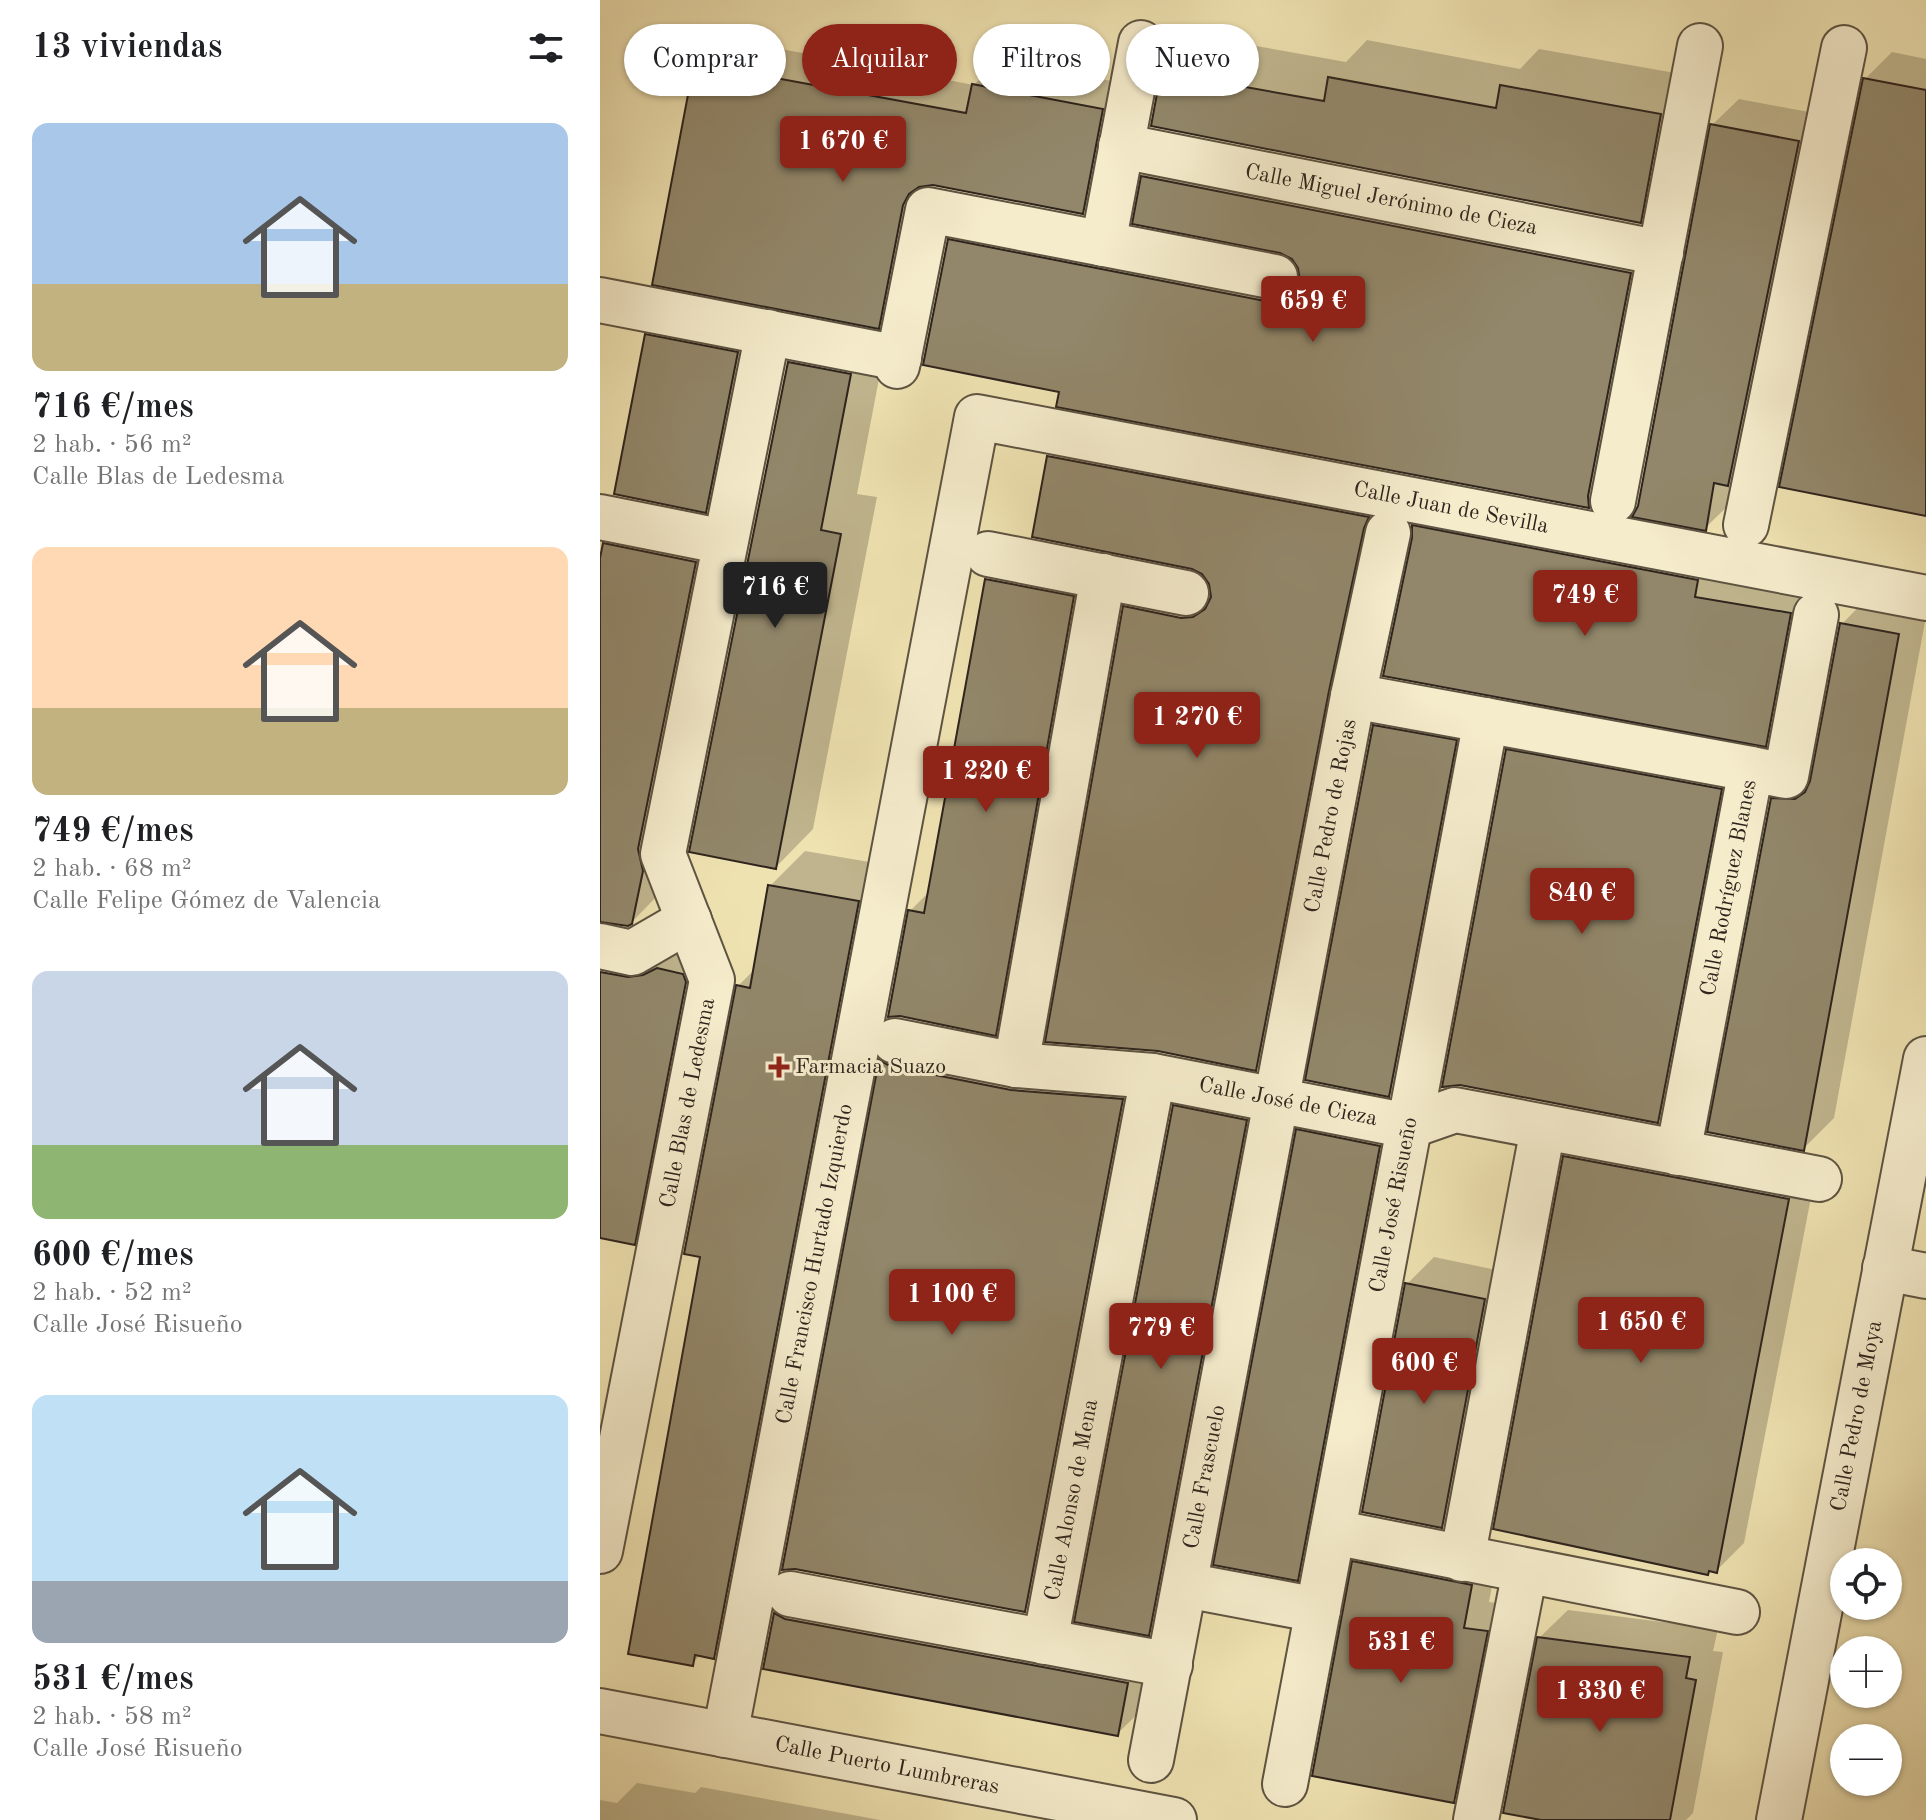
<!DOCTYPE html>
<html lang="es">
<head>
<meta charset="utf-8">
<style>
  body { margin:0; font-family:"Old Standard TT",serif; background:#f2f2f2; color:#202124; height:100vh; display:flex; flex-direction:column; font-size:30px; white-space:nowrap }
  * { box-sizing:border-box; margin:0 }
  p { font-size:26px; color:#757577 }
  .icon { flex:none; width:44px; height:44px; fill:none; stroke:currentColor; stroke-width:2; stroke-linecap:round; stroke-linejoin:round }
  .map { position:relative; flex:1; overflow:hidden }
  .details { display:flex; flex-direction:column; background:#fff; width:600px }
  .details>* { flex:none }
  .hud { position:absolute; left:24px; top:24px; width:760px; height:72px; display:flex; gap:16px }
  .controls { position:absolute; left:1230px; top:1548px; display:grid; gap:16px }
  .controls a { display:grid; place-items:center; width:72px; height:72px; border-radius:50%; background:#fff; box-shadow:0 2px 6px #0004; font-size:40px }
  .price { position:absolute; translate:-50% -68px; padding:0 18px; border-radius:8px; background:#8f2418; color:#fff; font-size:26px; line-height:52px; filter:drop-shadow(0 2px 4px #0008) }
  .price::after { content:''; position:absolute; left:50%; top:48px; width:24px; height:18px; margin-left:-12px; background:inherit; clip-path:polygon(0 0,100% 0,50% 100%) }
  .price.active { background:#222; color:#fff }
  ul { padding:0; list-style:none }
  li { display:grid; align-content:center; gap:16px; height:424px; padding:0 32px }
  li span { display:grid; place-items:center; height:248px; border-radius:16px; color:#555 }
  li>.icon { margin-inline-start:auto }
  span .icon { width:144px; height:144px; fill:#fffc; stroke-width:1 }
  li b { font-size:34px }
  h2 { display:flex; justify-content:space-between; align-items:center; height:96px; padding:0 32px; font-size:34px }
  .tag { padding:0 28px; border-radius:36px; background:#fff; box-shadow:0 2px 6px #0004; font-size:28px; line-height:72px }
  .tag.active { background:#8f2418; color:#fff }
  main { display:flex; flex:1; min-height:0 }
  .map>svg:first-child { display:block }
</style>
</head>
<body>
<main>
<section class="details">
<h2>13 viviendas<svg class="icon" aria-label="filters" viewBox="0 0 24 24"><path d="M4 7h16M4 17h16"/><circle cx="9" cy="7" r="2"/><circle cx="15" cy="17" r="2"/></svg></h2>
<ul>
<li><span style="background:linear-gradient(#a9c7e8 65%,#c2b280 0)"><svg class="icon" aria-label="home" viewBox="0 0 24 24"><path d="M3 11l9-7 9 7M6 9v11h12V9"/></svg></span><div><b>716 €/mes</b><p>2 hab. · 56 m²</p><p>Calle Blas de Ledesma</p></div></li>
<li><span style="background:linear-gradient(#ffd9b3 65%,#c2b280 0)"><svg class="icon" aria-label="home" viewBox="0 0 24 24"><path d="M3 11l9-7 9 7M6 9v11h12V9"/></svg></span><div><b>749 €/mes</b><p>2 hab. · 68 m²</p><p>Calle Felipe Gómez de Valencia</p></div></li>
<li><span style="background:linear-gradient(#c9d6e8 70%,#8fb573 0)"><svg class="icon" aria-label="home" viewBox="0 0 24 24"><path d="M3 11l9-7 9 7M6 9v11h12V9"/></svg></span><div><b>600 €/mes</b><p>2 hab. · 52 m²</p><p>Calle José Risueño</p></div></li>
<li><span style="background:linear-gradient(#bfe0f5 75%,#9aa5b1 0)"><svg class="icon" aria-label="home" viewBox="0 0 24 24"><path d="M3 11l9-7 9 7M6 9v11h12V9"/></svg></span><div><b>531 €/mes</b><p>2 hab. · 58 m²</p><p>Calle José Risueño</p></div></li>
</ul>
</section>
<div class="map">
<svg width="1326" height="1820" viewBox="0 0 1326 1820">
  <rect width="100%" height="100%" fill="#efe2b1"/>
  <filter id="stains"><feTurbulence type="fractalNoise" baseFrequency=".0025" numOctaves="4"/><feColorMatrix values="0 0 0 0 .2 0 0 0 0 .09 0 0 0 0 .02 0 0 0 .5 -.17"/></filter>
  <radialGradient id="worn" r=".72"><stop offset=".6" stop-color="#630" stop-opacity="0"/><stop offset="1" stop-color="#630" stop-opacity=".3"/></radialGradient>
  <g fill="#0003">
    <polygon points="600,36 746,62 767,40 920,69 939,49 1098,77 1077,184 1040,221 563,73"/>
    <polygon points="121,38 374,85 399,60 528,84 508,187 482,212 327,184 304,301 278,326 95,64"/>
    <polygon points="1292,52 1326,59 1326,512 1265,79"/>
    <polygon points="1139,99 1225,115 1132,502 1105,528 1039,506 1112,125"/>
    <polygon points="571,149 1058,246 1016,479 989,506 462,390 350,240 377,213 701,275 700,267 693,257 543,176"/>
    <polygon points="84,298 175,315 143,473 105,511 47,335"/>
    <polygon points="227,326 287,337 257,494 277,497 213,829 176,867 189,363"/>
    <polygon points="478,428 796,489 684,1040 656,1069 525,607 553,579 612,590 611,583 603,572 449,457"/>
    <polygon points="842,498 1218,585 1193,716 1165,744 814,526"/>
    <polygon points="32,518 122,536 58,895 31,923 2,920 2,927 109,948 61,1216 34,1243 0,1236 0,569 5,544"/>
    <polygon points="414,553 499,570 422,1007 395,1033 310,911 330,891 387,580"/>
    <polygon points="1272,593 1326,616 1234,1118 1203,1149 1173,799 1203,769 1215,769 1242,624"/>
    <polygon points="804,697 884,712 818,1066 789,1095 775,726"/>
    <polygon points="937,721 1150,760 1087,1091 1058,1121 860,1083 908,750"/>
    <polygon points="205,851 293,866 148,1622 113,1657 101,1654 92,1664 103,1255 138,986 155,969 170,886"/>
    <polygon points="309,1034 550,1072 452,1583 425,1610 281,1061"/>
    <polygon points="602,1079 673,1093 576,1606 548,1634 575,1106"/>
    <polygon points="725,1104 806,1120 724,1552 697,1579 698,1130"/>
    <polygon points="992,1130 1216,1172 1144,1543 1117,1570 965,1157"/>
    <polygon points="834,1257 911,1273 868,1499 842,1526 807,1284"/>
    <polygon points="781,1536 897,1559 889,1602 913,1605 880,1774 853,1801 754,1562"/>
    <polygon points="213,1577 564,1646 555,1697 517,1734 165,1667 176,1614"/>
    <polygon points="968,1610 1118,1629 1113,1651 1123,1652 1093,1813 1086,1820 953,1820 939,1638"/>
    <polygon points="37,1783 95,1793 101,1787 280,1820 0,1820 0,1800 17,1803"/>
  </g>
  <g fill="#92876a" stroke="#2e241d" stroke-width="2">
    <polygon points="94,63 366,113 372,84 503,109 483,214 333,185 319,187 309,194 303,205 279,329 52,285"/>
    <polygon points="561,72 724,101 728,77 896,108 900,85 1061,114 1041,223 551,126"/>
    <polygon points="1263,78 1326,90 1326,516 1179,487"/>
    <polygon points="1110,124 1199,141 1128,486 1114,483 1106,531 1032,517 1038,506"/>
    <polygon points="541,176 1031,273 988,496 989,508 456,407 459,392 323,365 348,239 670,302 684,300 694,293 700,281 698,268 692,259 680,253 532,224"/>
    <polygon points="45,334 138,352 106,513 14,494"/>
    <polygon points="188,362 251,374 221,530 241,534 176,869 89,852"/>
    <polygon points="447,456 769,517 764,528 729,691 656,1071 558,1051 445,1042 523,606 581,618 593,617 605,609 611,597 609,584 602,574 592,569 432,537"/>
    <polygon points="812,525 1098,580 1095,597 1191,613 1166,747 783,676 812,538"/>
    <polygon points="3,543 96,562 38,849 43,871 32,924 28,926 0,922 0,558"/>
    <polygon points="385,579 474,596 396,1036 300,1016 288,1017 308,910 324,913"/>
    <polygon points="1240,623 1299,634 1204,1151 1107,1132 1171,798 1195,799 1205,792 1210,781"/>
    <polygon points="773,725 857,740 789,1097 705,1080"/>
    <polygon points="906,749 1122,789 1058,1123 860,1085 842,1087"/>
    <polygon points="168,885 259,901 114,1659 95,1655 93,1666 28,1654 100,1257 84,1254 136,985 150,988"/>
    <polygon points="57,968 83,974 86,982 35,1245 0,1238 0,972 28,977 43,975"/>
    <polygon points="279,1060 290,1066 411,1090 523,1099 425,1612 195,1569 182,1570"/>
    <polygon points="573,1105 647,1120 549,1636 474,1622"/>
    <polygon points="696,1129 780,1146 698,1581 613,1565"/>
    <polygon points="963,1156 1189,1199 1117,1573 1109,1571 1108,1575 893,1529"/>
    <polygon points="805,1283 885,1299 842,1528 762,1512"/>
    <polygon points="752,1561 872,1585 864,1628 888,1631 854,1803 712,1776"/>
    <polygon points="174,1613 185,1619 528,1683 518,1736 163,1669"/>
    <polygon points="937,1637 1090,1657 1086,1678 1096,1680 1070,1820 941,1820 903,1813"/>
  </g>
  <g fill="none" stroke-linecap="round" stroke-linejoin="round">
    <g stroke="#5e5442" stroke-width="48">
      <g id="minor">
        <polyline points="521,146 1061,253"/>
        <polyline points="503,244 541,43"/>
        <polyline points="0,300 299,358"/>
        <polyline points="297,366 328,210 675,277"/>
        <polyline points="1013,501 1100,46"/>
        <polyline points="0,517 125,542"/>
        <polyline points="1146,525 1244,48"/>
        <polyline points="388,554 586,593"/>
        <polyline points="753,696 1151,769"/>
        <polyline points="0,946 32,953 89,920"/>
        <polyline points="295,1041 416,1065 553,1076 809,1126 855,1110 1219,1179"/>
        <polyline points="416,1065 503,576"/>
        <polyline points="1078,1153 1151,769 1186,776 1216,615"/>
        <polyline points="1285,1268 1326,1276"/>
        <polyline points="733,1532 1137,1612"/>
        <polyline points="0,1551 112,980 63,854 168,332"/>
        <polyline points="862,1559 943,1128"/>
        <polyline points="585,1585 718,1610"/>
        <polyline points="190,1594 570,1665"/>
        <polyline points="445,1642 553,1076"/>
        <polyline points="0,1711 574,1820"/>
        <polyline points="125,1735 377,417 1326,598"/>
        <polyline points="551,1760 753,696 788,533"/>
        <polyline points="685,1784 886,720"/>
        <polyline points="876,1820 925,1571"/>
        <polyline points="1179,1820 1326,1059"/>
      </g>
    </g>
    <use href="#minor" stroke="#f5eccc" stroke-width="44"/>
  </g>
  <path fill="#8f2418" stroke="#f5eccc" stroke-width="3" d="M175 1055h8v8h8v8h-8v8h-8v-8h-8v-8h8z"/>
  <g text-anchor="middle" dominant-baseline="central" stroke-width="6" stroke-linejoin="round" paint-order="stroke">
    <g font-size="22" fill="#2e241d" stroke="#f5eccc">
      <text transform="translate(791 200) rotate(11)">Calle Miguel Jerónimo de Cieza</text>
      <text transform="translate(851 508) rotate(11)">Calle Juan de Sevilla</text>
      <text transform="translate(731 816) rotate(-79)">Calle Pedro de Rojas</text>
      <text transform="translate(1129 888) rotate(-79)">Calle Rodríguez Blanes</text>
      <text transform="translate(688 1102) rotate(11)">Calle José de Cieza</text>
      <text transform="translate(88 1103) rotate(-79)">Calle Blas de Ledesma</text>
      <text transform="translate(794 1205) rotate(-79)">Calle José Risueño</text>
      <text transform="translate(215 1264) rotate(-79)">Calle Francisco Hurtado Izquierdo</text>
      <text transform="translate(1257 1416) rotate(-79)">Calle Pedro de Moya</text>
      <text transform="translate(605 1477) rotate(-79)">Calle Frascuelo</text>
      <text transform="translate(472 1500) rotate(-79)">Calle Alonso de Mena</text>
      <text transform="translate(287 1766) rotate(11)">Calle Puerto Lumbreras</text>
    </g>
    <g font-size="22" fill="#2e241d" stroke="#f5eccc" text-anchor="start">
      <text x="195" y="1067">Farmacia Suazo</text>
    </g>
  </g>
  <rect width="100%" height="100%" filter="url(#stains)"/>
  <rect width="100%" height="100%" fill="url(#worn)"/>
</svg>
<div class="controls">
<a><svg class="icon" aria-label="locate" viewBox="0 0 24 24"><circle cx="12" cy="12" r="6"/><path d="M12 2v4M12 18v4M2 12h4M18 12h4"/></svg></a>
<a>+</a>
<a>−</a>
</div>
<b class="price" style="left:243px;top:184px">1 670 €</b>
<b class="price" style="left:713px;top:344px">659 €</b>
<b class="price active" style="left:175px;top:630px">716 €</b>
<b class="price" style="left:985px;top:638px">749 €</b>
<b class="price" style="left:597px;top:760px">1 270 €</b>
<b class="price" style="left:386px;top:814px">1 220 €</b>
<b class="price" style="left:982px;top:936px">840 €</b>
<b class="price" style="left:352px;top:1337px">1 100 €</b>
<b class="price" style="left:1041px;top:1365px">1 650 €</b>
<b class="price" style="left:561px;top:1371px">779 €</b>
<b class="price" style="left:824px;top:1406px">600 €</b>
<b class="price" style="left:801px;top:1685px">531 €</b>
<b class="price" style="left:1000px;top:1734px">1 330 €</b>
<div class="hud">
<a class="tag">Comprar</a>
<a class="tag active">Alquilar</a>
<a class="tag">Filtros</a>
<a class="tag">Nuevo</a>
</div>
</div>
</main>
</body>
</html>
